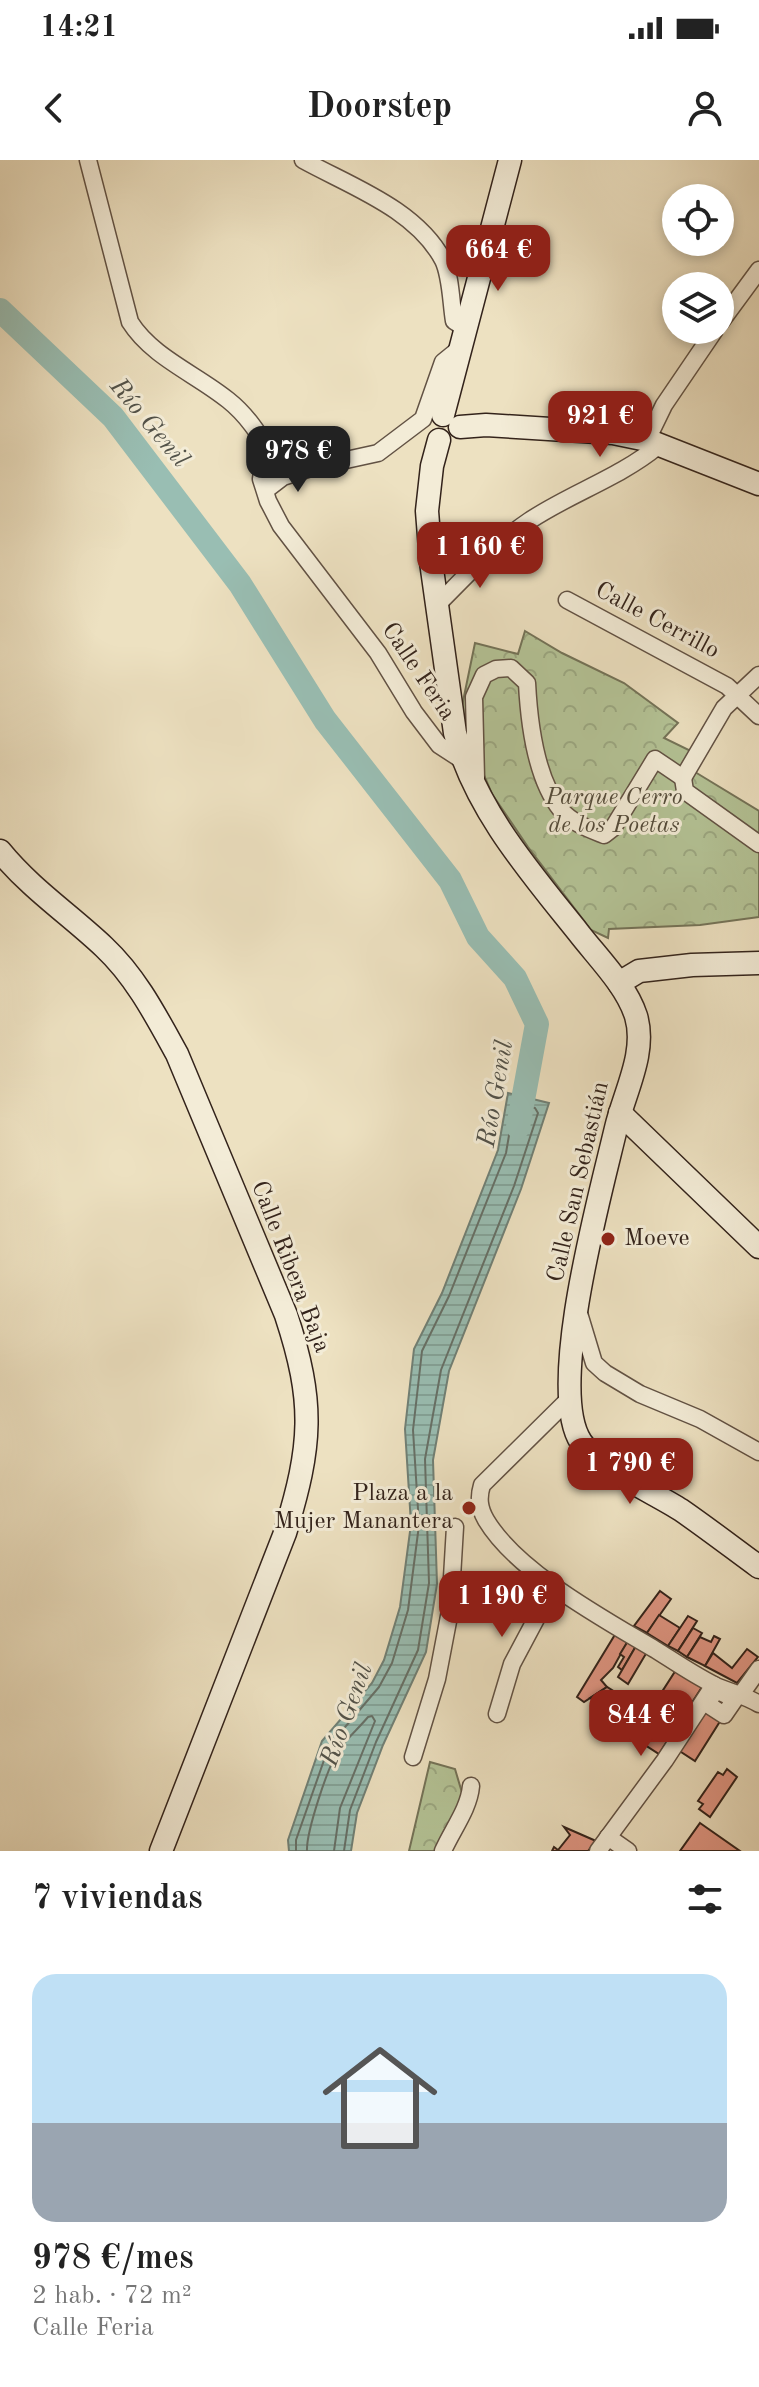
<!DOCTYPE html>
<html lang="es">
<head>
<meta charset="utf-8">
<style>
  body { margin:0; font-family:"Old Standard TT",serif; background:#f2f2f2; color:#222; height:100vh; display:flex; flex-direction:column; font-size:30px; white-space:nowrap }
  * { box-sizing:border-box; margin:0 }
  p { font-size:26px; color:#767676 }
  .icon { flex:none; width:44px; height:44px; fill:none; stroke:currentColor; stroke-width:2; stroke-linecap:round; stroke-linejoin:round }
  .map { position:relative; height:1691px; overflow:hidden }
  .panel { display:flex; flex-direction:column; background:#fff; flex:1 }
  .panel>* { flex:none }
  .buttons { position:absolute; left:662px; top:24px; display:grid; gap:16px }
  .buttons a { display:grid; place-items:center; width:72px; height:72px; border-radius:50%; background:#fff; box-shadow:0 4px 12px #0003; font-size:40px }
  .price { position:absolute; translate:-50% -68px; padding:0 18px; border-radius:16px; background:#8f2418; color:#fff; font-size:26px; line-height:52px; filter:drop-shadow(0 2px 4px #0008) }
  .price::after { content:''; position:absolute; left:50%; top:48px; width:24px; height:18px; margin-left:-12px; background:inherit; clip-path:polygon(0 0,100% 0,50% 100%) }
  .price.selected { background:#222; color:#fff }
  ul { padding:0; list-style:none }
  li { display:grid; align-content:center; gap:16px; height:424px; padding:0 32px }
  li span { display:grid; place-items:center; height:248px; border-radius:24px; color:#555 }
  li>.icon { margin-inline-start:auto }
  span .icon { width:144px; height:144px; fill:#fffc; stroke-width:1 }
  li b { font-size:34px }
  h2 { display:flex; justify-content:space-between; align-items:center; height:96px; padding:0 32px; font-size:34px }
  .status { display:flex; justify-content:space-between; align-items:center; height:56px; padding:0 40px; background:#fff; direction:ltr }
  .status svg { height:22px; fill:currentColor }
  header { display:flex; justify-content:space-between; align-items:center; height:104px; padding:0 32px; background:#fff; font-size:36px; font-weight:600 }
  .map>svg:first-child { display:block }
</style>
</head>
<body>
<div class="status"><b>14:21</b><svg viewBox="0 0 49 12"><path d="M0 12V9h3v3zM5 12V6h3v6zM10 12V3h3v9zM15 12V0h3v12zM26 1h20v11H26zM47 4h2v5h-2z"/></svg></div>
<header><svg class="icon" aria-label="back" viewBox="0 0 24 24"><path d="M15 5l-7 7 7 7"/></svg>Doorstep<svg class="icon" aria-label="person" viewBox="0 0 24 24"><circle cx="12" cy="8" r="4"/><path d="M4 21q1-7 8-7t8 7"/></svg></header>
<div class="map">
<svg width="759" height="1691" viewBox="0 0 759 1691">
  <defs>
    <pattern id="park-crowns" width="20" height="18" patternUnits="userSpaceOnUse" patternTransform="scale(2)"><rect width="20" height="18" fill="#b4c396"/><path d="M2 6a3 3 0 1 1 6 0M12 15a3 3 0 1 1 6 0" fill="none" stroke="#9ba781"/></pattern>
    <pattern id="water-rules" width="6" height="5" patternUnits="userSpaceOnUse" patternTransform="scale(2)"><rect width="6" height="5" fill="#99beb3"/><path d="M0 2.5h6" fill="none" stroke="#84a399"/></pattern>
  </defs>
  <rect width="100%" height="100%" fill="#ede1c1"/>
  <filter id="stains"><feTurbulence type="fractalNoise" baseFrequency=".0025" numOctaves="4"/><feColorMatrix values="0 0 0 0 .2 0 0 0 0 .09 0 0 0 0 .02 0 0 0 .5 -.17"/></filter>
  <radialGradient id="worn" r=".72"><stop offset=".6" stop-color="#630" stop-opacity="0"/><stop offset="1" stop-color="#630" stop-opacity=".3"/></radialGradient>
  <g fill="url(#park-crowns)" stroke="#747358" stroke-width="2">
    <polygon points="525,471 562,493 624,523 678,563 664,578 703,597 695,612 759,651 759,757 700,765 609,769 608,778 591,770 528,687 492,634 467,575 462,546 475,483 518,494"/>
    <polygon points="430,1602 455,1609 463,1636 443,1691 409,1691"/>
  </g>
  <polygon fill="url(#water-rules)" stroke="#708076" stroke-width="2" points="508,933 549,943 521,1029 449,1211 433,1300 437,1424 426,1492 383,1585 357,1653 351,1691 289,1691 288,1680 322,1581 372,1523 384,1500 400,1447 411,1364 405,1269 414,1189 442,1133 498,990"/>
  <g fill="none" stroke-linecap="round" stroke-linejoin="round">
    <g stroke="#667067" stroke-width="2">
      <polyline points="296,1691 296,1680 329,1586 379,1527 392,1503 408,1450 419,1365 413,1270 422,1191 449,1136 506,993 514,946 518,944 535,948 538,953 514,1026 441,1210 425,1299 429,1423 418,1490 376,1582 350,1650 344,1691"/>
      <path d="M 307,1691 C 306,1673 328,1605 339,1590 C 347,1578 359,1568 368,1557 L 372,1556 L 375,1561 L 340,1648 L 334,1691"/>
    </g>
    <polyline stroke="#99beb3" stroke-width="24" points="0,150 113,257 240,424 325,560 450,720 478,777 515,818 537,864 518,967"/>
  </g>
  <g fill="#e09683" stroke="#33231b" stroke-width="2">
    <polygon points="660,1431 671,1439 647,1473 634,1466"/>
    <polygon points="659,1455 680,1468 668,1486 647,1473"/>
    <polygon points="688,1456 697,1461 678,1491 668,1486"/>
    <polygon points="693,1468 702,1473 687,1497 678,1491"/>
    <polygon points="616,1473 628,1481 613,1508 601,1520 607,1527 584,1542 577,1537"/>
    <polygon points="714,1476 720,1479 705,1506 687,1497 700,1477 711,1482"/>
    <polygon points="628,1481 636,1486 622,1510 618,1507 624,1497 620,1494"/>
    <polygon points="636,1486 647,1492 628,1524 618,1517"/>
    <polygon points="747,1489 758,1497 737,1523 705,1506 713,1493 732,1508"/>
    <polygon points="676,1510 702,1527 659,1594 600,1556 605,1548 590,1538 607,1527 620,1535 610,1551 638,1569"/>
    <polygon points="707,1544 724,1555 695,1601 678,1590"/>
    <polygon points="727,1609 737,1617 710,1657 699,1649 703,1644 698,1641 718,1612 723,1615"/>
    <polygon points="700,1663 740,1691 680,1691"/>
    <polygon points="564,1667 596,1681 588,1691 552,1691 554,1687 558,1690 570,1675"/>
  </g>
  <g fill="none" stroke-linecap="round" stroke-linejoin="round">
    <g stroke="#625244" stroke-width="19">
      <g id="street">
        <path d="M 88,0 L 130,162 C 152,197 196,214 228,240 C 247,255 259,274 271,294"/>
        <path d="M 303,0 C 350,26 416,49 443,100 C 451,116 451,143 454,161 L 465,168"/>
        <polyline points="720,163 759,110"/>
        <polyline points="647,280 664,245 715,170"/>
        <polyline points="271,294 263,306 261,319 268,341 281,366 378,493 414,552 439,585 462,600"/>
        <polyline points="271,294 302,299 314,307"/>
        <polyline points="266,330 283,317 314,307 378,293 423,259 443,202 459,189"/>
        <polyline points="567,440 727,526 759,556"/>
        <path d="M 437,445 C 466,416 495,384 529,361 C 571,333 619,318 658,286"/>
        <path d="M 476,618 L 474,537 L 484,515 L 496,509 L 511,508 L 527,523 C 529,562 536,619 561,650 C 572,663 589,669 604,675 L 613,668 L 655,599 L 683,618"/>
        <polyline points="683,618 724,548 759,515"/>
        <polyline points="683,618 685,631 759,684"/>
        <polyline points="578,1150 594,1203 605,1213 640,1234 700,1259 759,1292"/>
        <path d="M 569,1239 L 482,1325 C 478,1338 479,1348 486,1360 C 517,1412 604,1459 656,1490 C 675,1502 694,1515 714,1525 C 729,1532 744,1535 759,1544"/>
        <polygon points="716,1530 735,1539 724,1555 707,1544"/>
        <polyline points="742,1533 759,1509"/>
        <polyline points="497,1554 512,1504 554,1425"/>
        <polyline points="413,1597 437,1519 450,1451 455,1367"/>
        <polyline points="608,1677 628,1691"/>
        <path d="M 443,1691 C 452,1670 469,1649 471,1626"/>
        <polyline points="598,1691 665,1600 714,1525"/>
      </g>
    </g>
    <g stroke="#33231b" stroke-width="25">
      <g id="secondary">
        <polyline points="443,255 510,0"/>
        <polyline points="460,267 486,265 613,273 647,280 759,324"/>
        <path d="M 439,280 L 432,306 L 427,351 L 431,402 L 455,573 C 475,649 530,712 578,772 C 598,798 626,825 636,856 C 647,893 624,933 616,968 C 601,1032 546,1229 581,1282 C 598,1308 653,1332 681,1350 C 707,1368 733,1388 759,1407"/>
        <path d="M 0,691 C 31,729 69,754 104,787 C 136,817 156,856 177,894 L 286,1155 C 315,1243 312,1285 285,1373 L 161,1691"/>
        <polyline points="619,823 639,811 692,805 759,803"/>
        <polyline points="620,953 759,1087"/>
      </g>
    </g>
    <use href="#street" stroke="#f3ecd7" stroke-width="16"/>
    <use href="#secondary" stroke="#f3ecd7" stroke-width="22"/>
  </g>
  <g fill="#8f2418" stroke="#f3ecd7" stroke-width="3">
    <circle cx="608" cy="1079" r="8"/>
    <circle cx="469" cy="1348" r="8"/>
  </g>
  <g text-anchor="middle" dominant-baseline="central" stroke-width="6" stroke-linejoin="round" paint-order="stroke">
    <g font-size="24" fill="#33231b" stroke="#f3ecd7">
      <text transform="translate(657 461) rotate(28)">Calle Cerrillo</text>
      <text transform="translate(418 512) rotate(56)">Calle Feria</text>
      <text transform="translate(579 1022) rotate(-77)">Calle San Sebastián</text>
      <text transform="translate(290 1107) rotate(69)">Calle Ribera Baja</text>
    </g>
    <g font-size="24" font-style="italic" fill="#534b3a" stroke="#f3ecd7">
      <text x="614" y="638">Parque Cerro<tspan x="614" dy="28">de los Poetas</tspan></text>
    </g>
    <g font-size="24" fill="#33231b" stroke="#f3ecd7" text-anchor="start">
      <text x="624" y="1079">Moeve</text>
      <text x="453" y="1334" text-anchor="end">Plaza a la<tspan x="453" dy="28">Mujer Manantera</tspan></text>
    </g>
    <g font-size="26" font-style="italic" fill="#525249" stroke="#f3ecd7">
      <text transform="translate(149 263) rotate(50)">Río Genil</text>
      <text transform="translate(496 934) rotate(-80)">Río Genil</text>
      <text transform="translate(347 1555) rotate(-70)">Río Genil</text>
    </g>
  </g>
  <rect width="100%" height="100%" filter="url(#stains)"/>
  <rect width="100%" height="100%" fill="url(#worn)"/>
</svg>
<div class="buttons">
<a><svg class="icon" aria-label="locate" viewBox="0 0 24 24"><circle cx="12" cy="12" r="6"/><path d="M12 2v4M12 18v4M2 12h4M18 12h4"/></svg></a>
<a><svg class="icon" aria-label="layers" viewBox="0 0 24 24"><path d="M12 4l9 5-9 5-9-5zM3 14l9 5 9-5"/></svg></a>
</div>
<b class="price" style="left:498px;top:133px">664 €</b>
<b class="price" style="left:600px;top:299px">921 €</b>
<b class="price selected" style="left:298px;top:334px">978 €</b>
<b class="price" style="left:480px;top:430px">1 160 €</b>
<b class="price" style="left:630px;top:1346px">1 790 €</b>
<b class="price" style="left:502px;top:1479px">1 190 €</b>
<b class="price" style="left:641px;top:1598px">844 €</b>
</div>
<section class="panel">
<h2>7 viviendas<svg class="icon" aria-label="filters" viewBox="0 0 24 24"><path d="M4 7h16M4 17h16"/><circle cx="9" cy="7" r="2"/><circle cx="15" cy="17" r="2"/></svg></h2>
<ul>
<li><span style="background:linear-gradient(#bfe0f5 60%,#9aa5b1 0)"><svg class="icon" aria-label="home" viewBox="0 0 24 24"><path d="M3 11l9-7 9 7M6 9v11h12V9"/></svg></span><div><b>978 €/mes</b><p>2 hab. · 72 m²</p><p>Calle Feria</p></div></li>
</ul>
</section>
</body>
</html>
